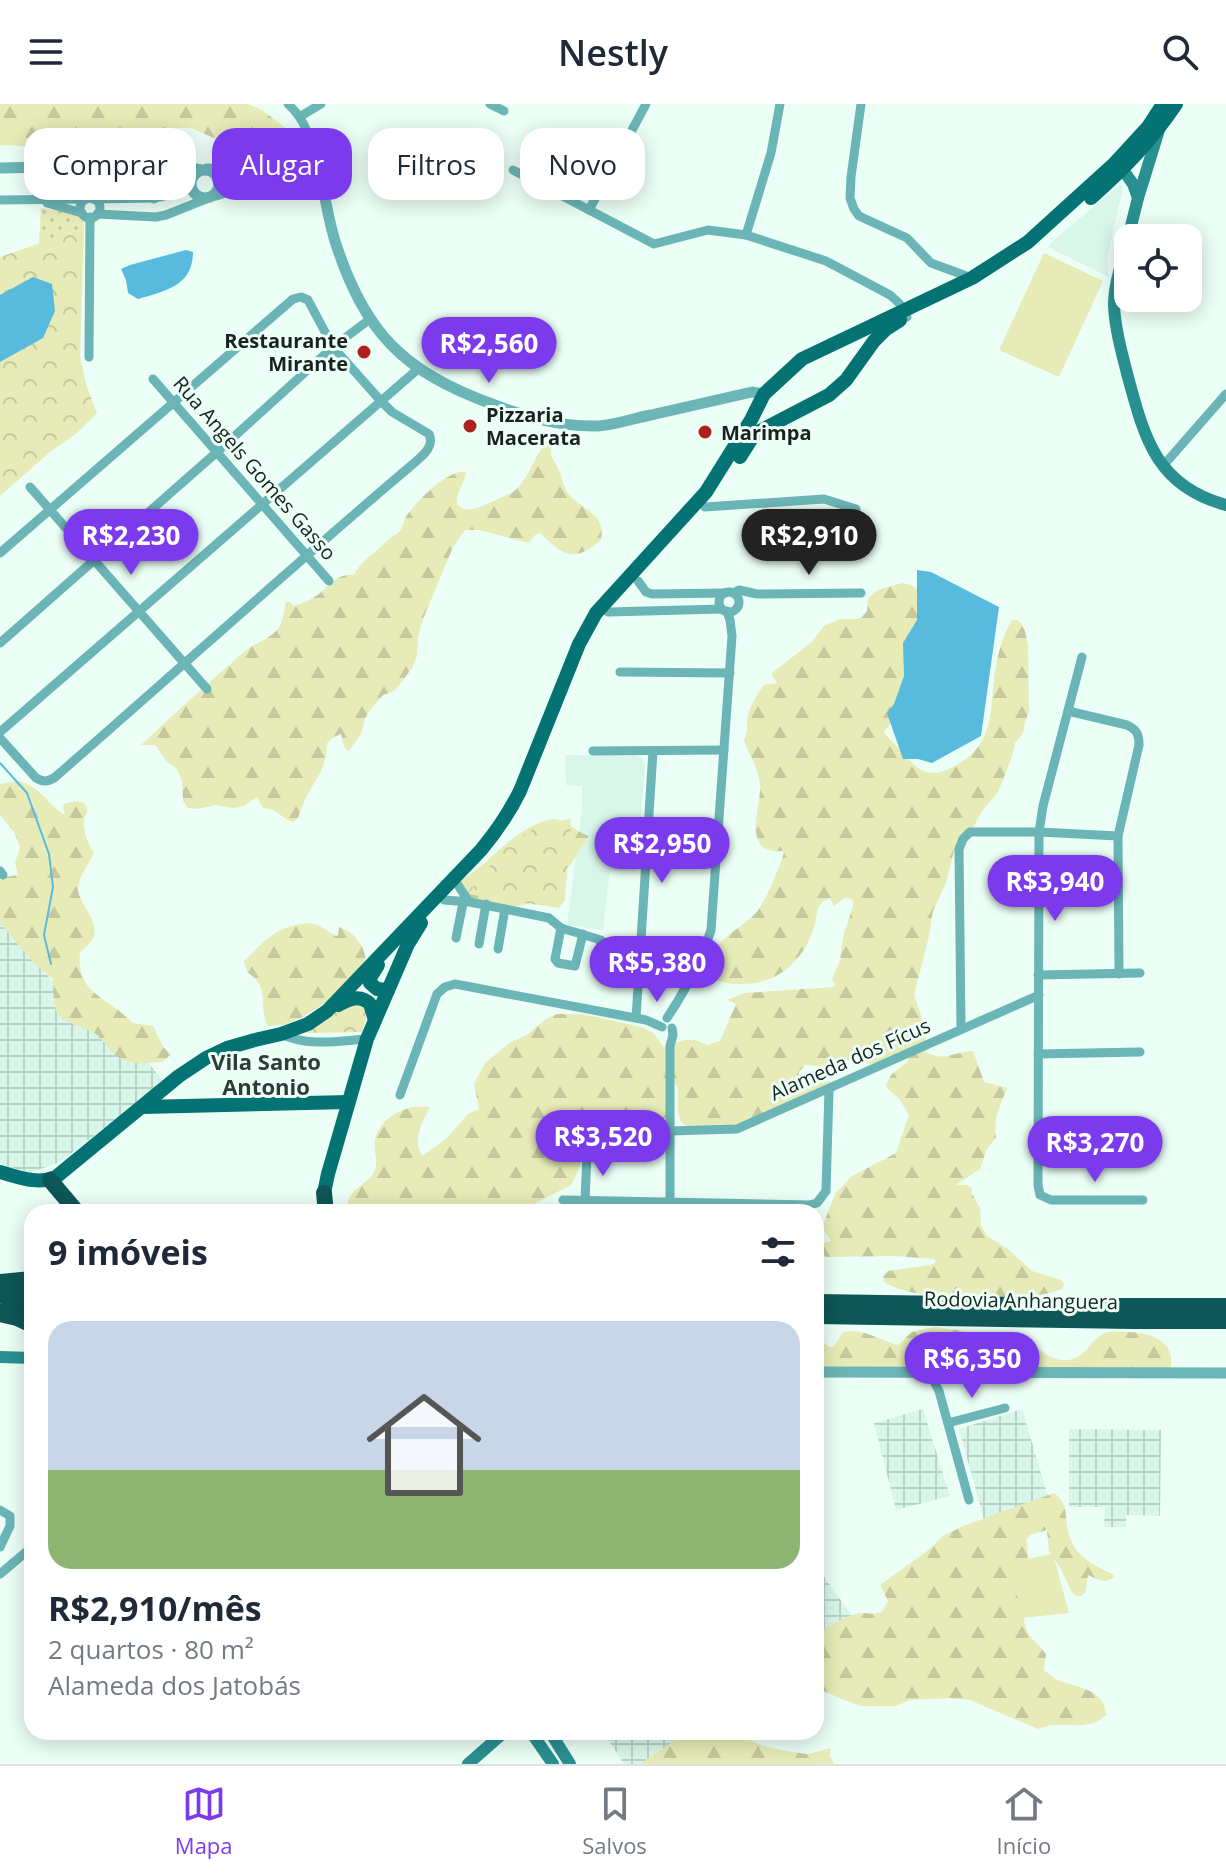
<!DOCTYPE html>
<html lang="pt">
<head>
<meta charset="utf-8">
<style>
  body { margin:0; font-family:"Open Sans",sans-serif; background:#f6f6f7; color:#1f2937; height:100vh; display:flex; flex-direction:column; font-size:30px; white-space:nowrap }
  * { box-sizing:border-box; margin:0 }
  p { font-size:26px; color:#747a83 }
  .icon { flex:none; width:44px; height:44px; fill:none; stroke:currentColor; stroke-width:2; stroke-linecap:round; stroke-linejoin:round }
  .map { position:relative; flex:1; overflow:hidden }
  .sheet { position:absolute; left:24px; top:1100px; width:800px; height:536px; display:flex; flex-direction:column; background:#fff; border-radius:24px; box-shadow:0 4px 20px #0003 }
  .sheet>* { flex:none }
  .guide { position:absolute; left:24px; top:24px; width:800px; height:72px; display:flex; gap:16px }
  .fabs { position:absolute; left:1114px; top:120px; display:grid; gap:16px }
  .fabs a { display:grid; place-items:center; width:88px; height:88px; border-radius:16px; background:#fff; box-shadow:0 4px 20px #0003; font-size:40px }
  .price { position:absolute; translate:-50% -68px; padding:0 18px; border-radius:28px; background:#7c3aed; color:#fff; font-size:26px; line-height:52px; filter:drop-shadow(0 2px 4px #0008) }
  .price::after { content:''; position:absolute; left:50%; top:48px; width:24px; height:18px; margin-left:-12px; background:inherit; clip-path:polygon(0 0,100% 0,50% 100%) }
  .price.selected { background:#222; color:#fff }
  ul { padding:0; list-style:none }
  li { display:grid; align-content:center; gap:16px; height:424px; padding:0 24px }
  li+li { border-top:2px solid #e0e1e3 }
  li span { display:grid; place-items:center; height:248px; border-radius:24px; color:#555 }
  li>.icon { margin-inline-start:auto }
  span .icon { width:144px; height:144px; fill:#fffc; stroke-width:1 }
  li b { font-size:34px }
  h2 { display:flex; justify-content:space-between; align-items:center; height:96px; padding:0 24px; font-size:34px }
  .tag { padding:0 28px; border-radius:24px; background:#fff; box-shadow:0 4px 20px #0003; font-size:28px; line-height:72px }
  .tag.selected { background:#7c3aed; color:#fff }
  header { display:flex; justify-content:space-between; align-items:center; height:104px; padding:0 24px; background:#fff; font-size:36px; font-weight:600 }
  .menu { display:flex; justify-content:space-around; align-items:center; height:112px; border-top:2px solid #e0e1e3; background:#fff; font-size:22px; color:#747a83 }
  .menu a { display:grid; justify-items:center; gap:4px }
  .menu .selected { color:#7c3aed }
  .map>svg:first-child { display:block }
</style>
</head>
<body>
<header><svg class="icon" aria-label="menu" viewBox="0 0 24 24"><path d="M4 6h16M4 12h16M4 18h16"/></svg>Nestly<svg class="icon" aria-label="search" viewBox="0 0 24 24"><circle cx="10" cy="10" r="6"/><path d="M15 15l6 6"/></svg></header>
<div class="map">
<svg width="1226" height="1660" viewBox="0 0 1226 1660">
  <defs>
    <pattern id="industrial-grid" width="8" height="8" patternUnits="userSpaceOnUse" patternTransform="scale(2)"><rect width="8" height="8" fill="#d9f6ea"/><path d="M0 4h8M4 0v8" fill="none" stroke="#bad3c8"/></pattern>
    <pattern id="grass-dots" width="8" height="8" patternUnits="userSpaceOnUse" patternTransform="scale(2)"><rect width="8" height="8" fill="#e6ebb7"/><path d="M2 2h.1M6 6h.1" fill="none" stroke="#c5c99d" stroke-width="1.8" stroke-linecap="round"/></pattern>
    <pattern id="forest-firs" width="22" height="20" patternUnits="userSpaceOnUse" patternTransform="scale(2)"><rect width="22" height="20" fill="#e6ebb7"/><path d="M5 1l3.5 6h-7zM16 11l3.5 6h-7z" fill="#c5c99d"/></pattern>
    <pattern id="park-crowns" width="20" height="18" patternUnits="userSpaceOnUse" patternTransform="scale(2)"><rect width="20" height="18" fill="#e6ebb7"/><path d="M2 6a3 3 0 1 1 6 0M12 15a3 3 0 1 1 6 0" fill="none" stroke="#c5c99d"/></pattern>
  </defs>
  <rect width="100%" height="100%" fill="#ebfff6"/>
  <g fill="#d9f6ea">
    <polygon points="1120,81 1123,83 1107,155 1109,173 1048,143 1054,136"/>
    <polygon points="565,651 637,652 643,655 645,661 637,767 610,766 603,826 567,821 582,705 582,682 566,681"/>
  </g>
  <g fill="url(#industrial-grid)">
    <polygon points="0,818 65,891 133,940 164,978 60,1058 30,1069 0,1060"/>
    <polygon points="923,1305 950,1392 896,1406 874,1319"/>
    <polygon points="1022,1305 1049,1396 984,1416 959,1325"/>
    <polygon points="1069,1325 1161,1326 1160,1412 1126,1411 1126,1423 1104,1423 1105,1403 1069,1403"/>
    <polygon points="821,1468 852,1512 816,1538 816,1471"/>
    <polygon points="603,1628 695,1628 648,1660 624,1660"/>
  </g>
  <polygon fill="url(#grass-dots)" points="41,104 78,110 84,114 84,124 39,140"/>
  <g fill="url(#forest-firs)">
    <polygon points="0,0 248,0 262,6 288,26 285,39 275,46 263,43 249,44 237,39 214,34 191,24 179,24 144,39 131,47 0,41"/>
    <path d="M 555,332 C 546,355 552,349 560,368 C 562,374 563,381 566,386 C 576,405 607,407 601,436 C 573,460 563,451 540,429 L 535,431 L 529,439 L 479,426 L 465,426 L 453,443 L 423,515 L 418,533 L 417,552 L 412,564 L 397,584 L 392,588 L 383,591 L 371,605 L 365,614 L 361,630 L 349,647 L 345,644 L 341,630 L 334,633 L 327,639 L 326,653 L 321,667 L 305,695 L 298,714 L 293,718 C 278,713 282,706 263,704 L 257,693 L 244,702 L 234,704 L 216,701 L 197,705 L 188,704 L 183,697 L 182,676 L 176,664 L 167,658 L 155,641 L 141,641 C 175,609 209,578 244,548 C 253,540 267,536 276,527 C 283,521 284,507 286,498 L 290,498 L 294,502 C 302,500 312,495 319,490 C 330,480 338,469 354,471 C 362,455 377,448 389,435 C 392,432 396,431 399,428 C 403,424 404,416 407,411 C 418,397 447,365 466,368 C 466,378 455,389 457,398 C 459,405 466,406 472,405 C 481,404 488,399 496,396 C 501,393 509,391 513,388 C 532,374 534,344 555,332 Z"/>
    <path d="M 902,479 C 916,481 919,486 924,499 L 907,596 L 884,628 C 888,634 892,637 897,642 C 910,655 918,673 941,668 C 949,666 956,661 963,657 C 992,639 991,605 994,575 C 996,555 1002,533 1012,516 L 1017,516 L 1022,520 L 1025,527 L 1028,542 L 1029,607 L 1025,618 L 1023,629 L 1015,639 L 1012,653 L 998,688 L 982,707 L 972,726 L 955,743 L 946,779 L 933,807 L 929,832 L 914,891 L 926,926 L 925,948 C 946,958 952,948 973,947 L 984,978 L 1008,984 C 1000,999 993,1017 996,1034 L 987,1045 L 980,1065 L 956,1081 L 966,1081 L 972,1084 L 972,1090 L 980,1104 L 981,1121 L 987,1132 L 1008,1145 L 1032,1167 L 1061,1176 L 1064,1180 L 1062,1185 C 1028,1200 915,1199 884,1178 L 883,1172 L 888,1167 L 930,1161 L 936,1158 L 934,1155 L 896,1152 L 828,1153 L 816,1151 L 816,1141 L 831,1137 L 822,1124 L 835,1090 L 852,1072 L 896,1049 L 909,1011 L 900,996 L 887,984 L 886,981 L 891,971 L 908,957 L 909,954 L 907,953 L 870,960 L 850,956 L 821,962 L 805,961 L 799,968 L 798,975 C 806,983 818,979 829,977 L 831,979 L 740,1023 L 694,1026 L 682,1019 C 680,1016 678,1009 678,1006 C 676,994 683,984 671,977 L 668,1010 L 664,1017 L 625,1031 L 590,1039 L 584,1048 L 576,1072 L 571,1081 L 518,1108 L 348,1108 C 344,1084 367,1083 374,1068 C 379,1058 373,1046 375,1036 C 379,1013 409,999 430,1003 C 422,1020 412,1034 422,1052 L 446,1035 L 468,1010 L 479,1005 L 474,980 L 485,959 L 511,938 L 527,931 L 546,915 L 557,910 L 582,910 L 642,923 L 653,929 L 664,943 L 684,936 L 696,936 L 707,941 L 720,937 L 736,900 L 727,896 L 745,889 L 834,883 L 835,880 L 832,875 L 840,856 L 843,833 L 853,802 L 853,796 L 848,794 L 843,795 L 834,802 L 830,794 C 813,801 819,809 814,823 C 803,859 775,882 737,880 C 728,880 715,877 710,869 C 697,844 749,821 759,805 C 770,788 777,768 784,749 L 783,747 C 739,750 762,703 760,680 C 758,665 750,651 744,637 C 747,629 747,626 747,617 C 747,606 757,590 764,581 L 777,579 L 772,572 L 772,569 L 812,538 L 824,522 L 840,515 L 856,515 L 862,513 L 867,507 L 868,494 L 878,486 Z"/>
    <path d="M 18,677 C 40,682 47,699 63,710 L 65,709 L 63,704 L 64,700 C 72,698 85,693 87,705 C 88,710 84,712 84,717 C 83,726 88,741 94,748 C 90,760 79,771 78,784 C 78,800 101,817 93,834 C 91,839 84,844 80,849 C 75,891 111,894 132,919 L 153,922 L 164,944 L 171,950 L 163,958 C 152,958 137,961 126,957 C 111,952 105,936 93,928 C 84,923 65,919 59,912 C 52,903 54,886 53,875 L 33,858 L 0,819 L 0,774 L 18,771 L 15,759 L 20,743 L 14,728 L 0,711 L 0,680 Z"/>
    <path d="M 555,715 C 571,719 576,728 589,732 L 571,760 L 538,798 L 507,804 L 486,802 L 469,793 L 460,777 C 491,760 517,719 555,715 Z"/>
    <path d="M 308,819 L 318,821 L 336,832 L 338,831 L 339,823 C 355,829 366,842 366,860 L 344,886 L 303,913 L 283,921 L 268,922 C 257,900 272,885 247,868 L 244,857 C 267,835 274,823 308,819 Z"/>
    <path d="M 935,1223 C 951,1225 967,1228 984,1230 C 996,1232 1009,1229 1021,1233 C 1037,1239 1043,1255 1064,1256 C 1085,1257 1088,1238 1103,1230 C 1111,1226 1120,1228 1128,1228 C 1152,1229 1177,1237 1170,1266 L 1032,1267 C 1010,1247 997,1254 973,1267 L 816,1268 L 816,1232 C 832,1245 830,1250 843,1228 C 862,1223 881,1237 898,1241 L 912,1228 Z"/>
    <path d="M 1054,1389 C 1070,1400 1064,1416 1069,1431 C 1075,1452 1094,1462 1113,1470 L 1114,1473 C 1105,1481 1097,1475 1088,1471 L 1085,1489 L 1081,1492 L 1076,1492 L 1071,1487 L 1061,1465 L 1049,1447 L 1047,1426 L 1030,1431 L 1026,1436 C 1033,1464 1015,1508 1029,1531 C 1034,1537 1041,1544 1046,1550 L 1044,1566 C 1045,1567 1054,1574 1055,1575 C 1073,1583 1105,1584 1106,1610 C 1090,1630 1060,1615 1038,1625 L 970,1596 L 948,1594 L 910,1596 L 896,1602 L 862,1602 L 852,1599 L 823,1587 L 816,1588 L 816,1531 C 829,1522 845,1511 861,1509 C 869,1509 874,1511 882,1508 L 888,1497 L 880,1481 L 926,1448 L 943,1432 L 963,1422 Z"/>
    <polygon points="686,1628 744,1628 751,1637 763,1642 786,1647 808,1650 831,1644 830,1652 834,1660 640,1660"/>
  </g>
  <g fill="url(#park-crowns)">
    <polygon points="84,124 80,252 86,280 97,309 77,329 50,348 0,392 0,153"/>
    <polygon points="571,715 565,796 559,804 468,790 502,746 540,720"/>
    <polygon points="352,897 366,905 366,914 362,928 305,929 344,900"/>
  </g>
  <g fill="#e6ebb7">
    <polygon points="1044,149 1103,177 1059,273 999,246"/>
    <polygon points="1053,1450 1069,1509 1022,1514 1010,1458"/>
  </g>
  <g fill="#58bbde">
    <path d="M 186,146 L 193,148 C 193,182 165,187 138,195 L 128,189 L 126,176 L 121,165 L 130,161 Z"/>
    <polygon points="33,173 52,180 55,207 43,234 0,258 0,191"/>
    <polygon points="917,466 931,468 999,503 981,632 932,659 918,655 903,655 887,609 894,600 904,572 903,539 917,516"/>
  </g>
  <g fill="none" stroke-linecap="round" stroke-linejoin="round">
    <polyline stroke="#58bbde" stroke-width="2" points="0,659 27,689 49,750 53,783 44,831 51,860"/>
    <g stroke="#6bb5b6" stroke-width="9">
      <path d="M 288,0 C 308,18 312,41 319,67"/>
      <polyline points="490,0 504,7"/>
      <polyline points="861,0 851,73 850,94 854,105 859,112 907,134 931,159 972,174"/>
      <polyline points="301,12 321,0"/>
      <polyline points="513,66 654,140 708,126 746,131 826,157 890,191 899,199 907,213"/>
      <circle cx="90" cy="104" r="10"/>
      <polyline points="93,95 154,94 164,92 192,74"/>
      <polyline points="0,96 86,95"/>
      <polyline points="47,99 82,109"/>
      <polyline points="589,106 646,0"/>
      <polyline points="97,110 156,113 166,111 206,95"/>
      <polyline points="746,131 771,49 780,0"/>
      <polyline points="89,253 90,113"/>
      <polyline points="153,275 329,477"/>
      <polyline points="1163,362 1226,290"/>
      <polyline points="30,383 207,585"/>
      <polyline points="705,403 824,395 856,405"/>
      <path d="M 0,449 L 293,195 L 301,193 L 308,196 L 333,243 L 380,296 L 392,308 L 429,330 C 435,343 422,352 413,360 C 291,463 174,570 54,674 C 47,678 43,678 36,674 L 0,634"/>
      <polyline points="638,477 646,488 652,490 725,489"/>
      <circle cx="729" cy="498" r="10"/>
      <polyline points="733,489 739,486 757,490 861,489"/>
      <polyline points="608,508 722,505"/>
      <polyline points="0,539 217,348 333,243 370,215"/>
      <polyline points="1082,553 1043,702 1039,728 1038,1081 1040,1091 1051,1096 1143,1096"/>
      <polyline points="620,568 730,569"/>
      <path d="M 1068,607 L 1127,621 C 1137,626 1139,630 1139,641 L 1118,732 L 1119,870"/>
      <polyline points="0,628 418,265"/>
      <polyline points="593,647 724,646"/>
      <polyline points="0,767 3,771"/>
      <polyline points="458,781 467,795"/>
      <polyline points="444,796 470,798 549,814 561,824 555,855 558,859 575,862 583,830"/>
      <polyline points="561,824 601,836 599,866"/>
      <polyline points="456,834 464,794"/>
      <polyline points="479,840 486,800"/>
      <polyline points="498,845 505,805"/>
      <polyline points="1038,871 1140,869"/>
      <polyline points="636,914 653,647"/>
      <path d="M 667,914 C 685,887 701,857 711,826 L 732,532 L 730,516 L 727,507"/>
      <polyline points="961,924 959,745 963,735 970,728 1039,728 1118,732"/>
      <path d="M 281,930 C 307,943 339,937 367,935"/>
      <polyline points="1038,950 1140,948"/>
      <polyline points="400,991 437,890 445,883 455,880 646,916 662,923"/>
      <polyline points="1038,1023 1143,1021"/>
      <polyline points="670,1027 737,1025 1039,891"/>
      <polyline points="563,1096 809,1101 817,1099 826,1087 829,986"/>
      <polyline points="585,1097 587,1049"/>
      <polyline points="670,1098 670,942 673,931 672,924"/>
      <polyline points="929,1268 939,1287 969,1396"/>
      <polyline points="948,1319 1005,1304"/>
      <polyline points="0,1406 10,1412 10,1422 0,1443"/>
      <polyline points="0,1470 32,1443"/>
    </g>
    <g stroke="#6bb5b6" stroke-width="11">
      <polyline points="0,64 141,61 164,59 201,66"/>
      <polyline points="153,64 167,67 192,86"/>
      <path d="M 207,65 L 287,68 L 319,67 C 325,90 328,115 335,137 C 364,228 403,268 492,300 C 526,313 560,323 598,322 C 615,321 634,314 651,311 C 685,303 718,296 752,288 L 764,290"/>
      <circle cx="205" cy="80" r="14"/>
      <polyline points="216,91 276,72"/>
      <path d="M 154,94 C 164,85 165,78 162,66"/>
      <polyline points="816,1268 1226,1269"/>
    </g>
    <g stroke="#2a8f91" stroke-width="12">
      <polyline points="1123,66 1133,80 1138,94"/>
      <polyline points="1128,134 1138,94 1159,26"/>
      <path d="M 1128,135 C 1123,156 1114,179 1114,201 C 1115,225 1122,250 1128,273 C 1145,336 1157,382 1226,401"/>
      <polyline points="0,1253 32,1254"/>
      <polyline points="531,1628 553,1660"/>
      <polyline points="550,1628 570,1660"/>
      <polyline points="468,1660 501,1631 508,1628"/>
    </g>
    <g stroke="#057273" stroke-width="14">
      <path d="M 1091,94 C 1125,64 1151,37 1176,0"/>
      <polyline points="740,353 752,334 758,328 829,291 846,276 874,237 886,225 900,216"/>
      <polyline points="378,861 370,874 370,879 377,885 388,886"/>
      <path d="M 338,901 C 349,895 360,890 370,900 L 375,916"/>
      <polyline points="143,1003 348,998"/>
      <path d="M 0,1068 C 19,1073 37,1081 56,1073 L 179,972 L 206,954 L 227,944 L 255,936 L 281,930 L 308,920 L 327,907 L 481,746 C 497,727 509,709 520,687 L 579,540 L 596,509 L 706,388 L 751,316 L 764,290 L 802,255 L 972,174 L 1028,138 L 1114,60 L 1148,23 L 1163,0"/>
      <polyline points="324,1089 328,1070 367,935 408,840 421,819"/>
    </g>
    <g stroke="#0e5657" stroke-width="16">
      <polyline points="50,1076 77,1108"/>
      <polyline points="324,1089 326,1108"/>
      <polyline points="0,1178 32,1175"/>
      <polyline points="0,1191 32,1191"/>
      <polyline points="816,1198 1085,1202 1226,1202"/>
      <polyline points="6,1205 32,1205"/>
      <polyline points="0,1210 17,1214 32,1221"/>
      <polyline points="816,1212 1133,1217 1226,1217"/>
    </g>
  </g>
  <g fill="#b0201d" stroke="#ebfff6" stroke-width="3">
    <circle cx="364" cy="248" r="8"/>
    <circle cx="470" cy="322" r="8"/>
    <circle cx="705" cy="328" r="8"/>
  </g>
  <g text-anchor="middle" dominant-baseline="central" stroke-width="6" stroke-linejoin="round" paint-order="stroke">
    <g font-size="20" font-weight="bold" fill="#1a211e" stroke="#ebfff6" text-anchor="start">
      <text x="348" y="236" text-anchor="end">Restaurante<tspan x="348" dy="23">Mirante</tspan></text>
      <text x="486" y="310">Pizzaria<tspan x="486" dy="23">Macerata</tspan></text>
      <text x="721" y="328">Marimpa</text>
    </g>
    <g font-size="20" fill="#1a211e" stroke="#ebfff6">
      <text transform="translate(255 364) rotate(49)">Rua Angels Gomes Gasso</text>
      <text transform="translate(850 955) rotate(-24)">Alameda dos Fícus</text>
      <text transform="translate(1021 1196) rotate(1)">Rodovia Anhanguera</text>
    </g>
    <g font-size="22" font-weight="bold" fill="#2d3d36" stroke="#ebfff6">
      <text x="266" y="957">Vila Santo<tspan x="266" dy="25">Antonio</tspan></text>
    </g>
  </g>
</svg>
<div class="fabs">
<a><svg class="icon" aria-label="locate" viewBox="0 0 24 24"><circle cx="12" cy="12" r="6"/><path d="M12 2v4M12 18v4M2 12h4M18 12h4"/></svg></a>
</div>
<b class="price" style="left:489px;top:281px">R$2,560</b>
<b class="price" style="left:131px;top:473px">R$2,230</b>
<b class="price selected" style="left:809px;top:473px">R$2,910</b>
<b class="price" style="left:662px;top:781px">R$2,950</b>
<b class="price" style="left:1055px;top:819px">R$3,940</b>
<b class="price" style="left:657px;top:900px">R$5,380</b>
<b class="price" style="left:603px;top:1074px">R$3,520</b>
<b class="price" style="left:1095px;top:1080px">R$3,270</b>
<b class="price" style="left:972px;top:1296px">R$6,350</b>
<div class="guide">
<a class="tag">Comprar</a>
<a class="tag selected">Alugar</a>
<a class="tag">Filtros</a>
<a class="tag">Novo</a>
</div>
<section class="sheet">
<h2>9 imóveis<svg class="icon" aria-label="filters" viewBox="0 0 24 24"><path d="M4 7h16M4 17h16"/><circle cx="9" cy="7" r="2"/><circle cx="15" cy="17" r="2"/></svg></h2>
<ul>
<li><span style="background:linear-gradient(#c9d6e8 60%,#8fb573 0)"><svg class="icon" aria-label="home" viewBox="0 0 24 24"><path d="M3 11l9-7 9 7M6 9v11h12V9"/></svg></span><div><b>R$2,910/mês</b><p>2 quartos · 80 m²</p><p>Alameda dos Jatobás</p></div></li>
</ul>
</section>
</div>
<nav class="menu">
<a class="selected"><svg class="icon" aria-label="map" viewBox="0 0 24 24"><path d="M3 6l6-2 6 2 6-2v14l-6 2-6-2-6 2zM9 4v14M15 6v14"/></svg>Mapa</a>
<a><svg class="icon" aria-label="saved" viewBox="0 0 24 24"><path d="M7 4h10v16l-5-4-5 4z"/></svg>Salvos</a>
<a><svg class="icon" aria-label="home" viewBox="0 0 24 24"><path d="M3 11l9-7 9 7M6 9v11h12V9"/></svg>Início</a>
</nav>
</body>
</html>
